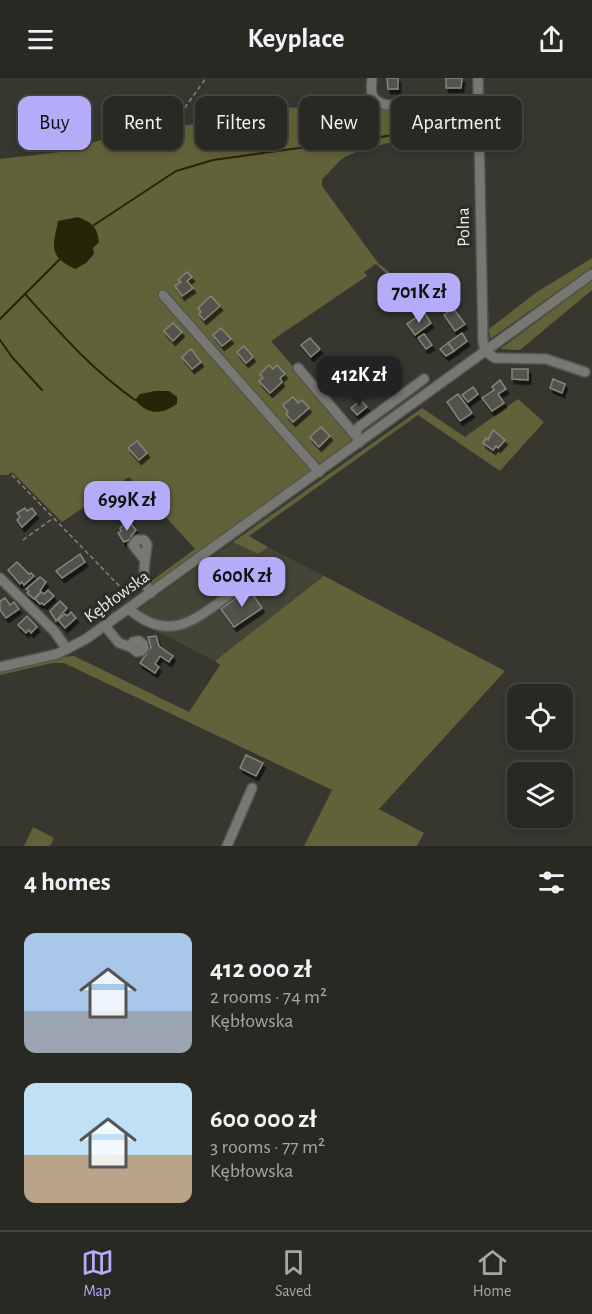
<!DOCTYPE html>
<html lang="en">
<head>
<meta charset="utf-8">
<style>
  body { margin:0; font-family:"Alegreya Sans",sans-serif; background:#31312c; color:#f1f3f6; height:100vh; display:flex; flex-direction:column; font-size:22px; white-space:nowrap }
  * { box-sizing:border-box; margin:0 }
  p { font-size:20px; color:#a5a6a6 }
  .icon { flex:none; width:33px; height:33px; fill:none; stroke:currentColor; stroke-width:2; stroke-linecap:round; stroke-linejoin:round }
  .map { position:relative; height:768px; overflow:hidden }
  .sheet { display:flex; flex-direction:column; background:#292924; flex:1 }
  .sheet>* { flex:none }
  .top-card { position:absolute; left:18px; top:18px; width:556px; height:54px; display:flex; gap:12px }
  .controls { position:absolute; left:507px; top:606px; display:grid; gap:12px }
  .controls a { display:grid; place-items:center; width:66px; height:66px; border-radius:12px; background:#292924; box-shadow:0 3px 9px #0003,0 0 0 2px #454541; font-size:30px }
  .price { position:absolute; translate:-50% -51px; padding:0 14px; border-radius:12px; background:#b4acf9; color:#111; font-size:20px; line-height:39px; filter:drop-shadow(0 2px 3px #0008) }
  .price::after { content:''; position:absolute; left:50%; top:36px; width:18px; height:14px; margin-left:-9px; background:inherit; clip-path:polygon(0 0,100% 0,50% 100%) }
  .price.active { background:#222; color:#fff }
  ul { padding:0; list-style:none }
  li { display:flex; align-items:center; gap:18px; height:150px; padding:0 24px }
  li span { display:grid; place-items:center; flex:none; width:168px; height:120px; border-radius:12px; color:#555 }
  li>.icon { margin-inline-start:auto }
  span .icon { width:72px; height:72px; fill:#fffc; stroke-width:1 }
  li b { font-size:26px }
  h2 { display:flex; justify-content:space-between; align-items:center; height:72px; padding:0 24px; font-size:26px }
  .chip { padding:0 21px; border-radius:12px; background:#292924; box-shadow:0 3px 9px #0003,0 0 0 2px #454541; font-size:21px; line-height:54px }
  .chip.active { background:#b4acf9; color:#111 }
  header { display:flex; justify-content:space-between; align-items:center; height:78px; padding:0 24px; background:#292924; font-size:27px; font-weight:700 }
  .dock { display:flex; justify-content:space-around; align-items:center; height:84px; border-top:2px solid #454541; background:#292924; font-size:16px; color:#a5a6a6 }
  .dock a { display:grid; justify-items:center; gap:3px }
  .dock .active { color:#b4acf9 }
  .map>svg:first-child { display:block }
</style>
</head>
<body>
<header><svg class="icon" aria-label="menu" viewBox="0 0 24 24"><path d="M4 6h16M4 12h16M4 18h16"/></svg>Keyplace<svg class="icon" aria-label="share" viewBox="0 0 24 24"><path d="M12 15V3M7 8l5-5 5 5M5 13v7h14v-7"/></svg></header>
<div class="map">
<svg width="592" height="768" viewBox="0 0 592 768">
  <defs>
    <filter id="shadow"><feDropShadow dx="2.5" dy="4.5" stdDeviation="0" flood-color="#0009"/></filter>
  </defs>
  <rect width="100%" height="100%" fill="#373730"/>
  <polygon fill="#444437" points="233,464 258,476 268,469 324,498 215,583 137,543 142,537 140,530"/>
  <g fill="#62623a">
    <path d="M 474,22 L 474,50 C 443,56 365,65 342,81 C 335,87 329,95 322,101 L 322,108 L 378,185 L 414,214 L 409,218 L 376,186 L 364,194 L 367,198 L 271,263 L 355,360 L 152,509 L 148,503 L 150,504 L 195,471 L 129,399 L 62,444 L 12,394 L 8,397 L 0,397 L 0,81 L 69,73 L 126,53 L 208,45 L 256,31 Z"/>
    <polygon points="592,180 592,189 490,261 489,251 537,214"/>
    <polygon points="592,203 592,212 520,272 500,271"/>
    <polygon points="518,321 544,344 500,393 418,337 249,458 268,469 258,476 233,464 422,330 465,359"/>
    <polygon points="324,498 505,593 379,731 424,755 417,768 304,768 332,712 64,585 52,585 0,597 0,593 60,579 74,578 189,634 220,587 215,583"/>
    <polygon points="33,749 54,760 50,768 24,768"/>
  </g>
  <g fill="#262507">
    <path d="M 78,139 C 92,145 97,148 99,164 L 93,170 L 94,176 L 86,185 L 75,191 C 48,178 53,169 58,143 Z"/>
    <path d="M 155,313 L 169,313 L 177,319 L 177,326 C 161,337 148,337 135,322 L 140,316 Z"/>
  </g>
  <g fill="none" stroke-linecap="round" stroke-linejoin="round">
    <g stroke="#262507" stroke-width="2">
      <polyline points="94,147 176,93 213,82 474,46"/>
      <path d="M 25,216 C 61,256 91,291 135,322"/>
      <polyline points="0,241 60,181"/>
      <polyline points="0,262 12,279 42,312"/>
    </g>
  </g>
  <g fill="#52534b" stroke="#84857c" stroke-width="1.5" filter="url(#shadow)">
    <polygon points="387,0 398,0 398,11 388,11"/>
    <polygon points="446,0 462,0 461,10 446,10"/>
    <polygon points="187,194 192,199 187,203 193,210 182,218 175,208 181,204 178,202"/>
    <polygon points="211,218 220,228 204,242 199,236 201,234 198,230"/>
    <polygon points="453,230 465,246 455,253 444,237"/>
    <polygon points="424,234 431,245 415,257 407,246"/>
    <polygon points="173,245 182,254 173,263 164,253"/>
    <polygon points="221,250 231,261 222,268 213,257"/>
    <polygon points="462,255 467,263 454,273 448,265"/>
    <polygon points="424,256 432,267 426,271 418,260"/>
    <polygon points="310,260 320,271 311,279 301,267"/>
    <polygon points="448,265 454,273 446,278 440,271"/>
    <polygon points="244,268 253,279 246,285 237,274"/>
    <polygon points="191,271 201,284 192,291 182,279"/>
    <polygon points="269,287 273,291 277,287 285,296 280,300 282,304 270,315 259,303 263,300 260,296"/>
    <polygon points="512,291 528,291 528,302 512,301"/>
    <polygon points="553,301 565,306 562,315 550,310"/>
    <polygon points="500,302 506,311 498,316 504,325 492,333 482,320 494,312 492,309"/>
    <polygon points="473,309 478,316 468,324 462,317"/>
    <polygon points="458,316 472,335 460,343 447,324"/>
    <polygon points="293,319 298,325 302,322 309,330 293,344 286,336 288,334 283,327"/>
    <polygon points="361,322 367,329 357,337 351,330"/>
    <polygon points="321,349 330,358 319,369 310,359"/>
    <polygon points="493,352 505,362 498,370 496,368 493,372 483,365 486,360 488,362"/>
    <polygon points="137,363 147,375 139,382 128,370"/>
    <polygon points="25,430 27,433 32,430 36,436 22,449 17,442 20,439 17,435"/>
    <polygon points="126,445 128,448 131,446 136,452 131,458 133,460 124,464 118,455 121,453 120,450"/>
    <polygon points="80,476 85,484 62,500 56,493"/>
    <polygon points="17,484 29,496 31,495 34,498 24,507 22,504 20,506 8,492"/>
    <polygon points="240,484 246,493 240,497 246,507 236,513 224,494"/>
    <polygon points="211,495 216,502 208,508 203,501"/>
    <polygon points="40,499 46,504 40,513 41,514 34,521 27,515 29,513 26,511"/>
    <polygon points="249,511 262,530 234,549 221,531"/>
    <polygon points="48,512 54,518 44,527 42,525 40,526 35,521 41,514 44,516"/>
    <polygon points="5,520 10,527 14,524 19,531 6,540 0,532 0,523"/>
    <polygon points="60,523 67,530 56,543 50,533"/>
    <polygon points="71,534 76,540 65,550 58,542 65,536 67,538"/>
    <polygon points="27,538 37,549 31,555 29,552 26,555 18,547"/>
    <polygon points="156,558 159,568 173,578 169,584 160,578 155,586 159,589 155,595 140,585 151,569 148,559"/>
    <polygon points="246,677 263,685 256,698 240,690"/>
  </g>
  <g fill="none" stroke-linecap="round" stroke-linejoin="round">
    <g stroke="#54544d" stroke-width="12">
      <g id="minor">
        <path d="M 372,0 C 371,16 369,21 386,27 L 479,25"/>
        <polyline points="478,0 483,263 485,273 495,280 546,281 585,294"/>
        <polyline points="163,217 319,394"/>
        <polyline points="298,290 356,358"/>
        <polyline points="359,365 356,353 359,349 424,301"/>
        <path d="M 144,481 L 133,467 L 137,462 L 144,462 L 147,466 C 146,483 139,500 151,515"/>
        <polyline points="0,500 54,553 67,571"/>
        <path d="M 129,531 C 171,567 197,540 233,514"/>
        <polyline points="105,548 119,565 131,569 137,574 141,573 144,570 143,566 139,563 133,564 131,569"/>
        <polyline points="0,589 57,576 86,561 592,196"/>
        <polyline points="227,768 252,710"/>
      </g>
    </g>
    <g stroke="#84847e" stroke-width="1.5" stroke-dasharray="4.5 3" stroke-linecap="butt">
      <polyline points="176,42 206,0"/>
      <polyline points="12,397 130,519"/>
      <polyline points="23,462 52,441"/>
      <polyline points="95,541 123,521 130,519"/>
    </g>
    <use href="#minor" stroke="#777773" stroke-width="9"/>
  </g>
  <g text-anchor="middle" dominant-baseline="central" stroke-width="6" stroke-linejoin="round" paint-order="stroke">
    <g font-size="18" fill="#ecece8" stroke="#2d2d26">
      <text transform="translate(464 149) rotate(-91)">Polna</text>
      <text transform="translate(117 519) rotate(-36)">Kębłowska</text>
    </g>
  </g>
</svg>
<div class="controls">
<a><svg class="icon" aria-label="locate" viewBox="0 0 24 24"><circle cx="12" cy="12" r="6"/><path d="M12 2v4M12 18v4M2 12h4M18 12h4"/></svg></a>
<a><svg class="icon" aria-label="layers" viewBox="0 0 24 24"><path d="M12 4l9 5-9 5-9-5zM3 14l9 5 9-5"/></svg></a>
</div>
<b class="price" style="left:419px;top:246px">701K zł</b>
<b class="price active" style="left:359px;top:329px">412K zł</b>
<b class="price" style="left:127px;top:454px">699K zł</b>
<b class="price" style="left:242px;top:530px">600K zł</b>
<div class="top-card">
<a class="chip active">Buy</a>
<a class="chip">Rent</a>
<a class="chip">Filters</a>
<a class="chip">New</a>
<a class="chip">Apartment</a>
</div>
</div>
<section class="sheet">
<h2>4 homes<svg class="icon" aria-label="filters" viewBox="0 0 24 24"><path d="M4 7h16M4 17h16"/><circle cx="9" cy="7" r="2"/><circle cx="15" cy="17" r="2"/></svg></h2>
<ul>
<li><span style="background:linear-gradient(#a9c7e8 65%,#9aa5b1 0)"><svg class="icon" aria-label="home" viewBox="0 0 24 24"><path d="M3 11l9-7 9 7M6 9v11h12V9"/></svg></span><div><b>412 000 zł</b><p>2 rooms · 74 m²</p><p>Kębłowska</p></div></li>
<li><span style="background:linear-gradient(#bfe0f5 60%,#b9a48a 0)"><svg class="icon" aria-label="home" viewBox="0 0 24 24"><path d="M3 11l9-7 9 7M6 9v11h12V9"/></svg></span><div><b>600 000 zł</b><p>3 rooms · 77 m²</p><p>Kębłowska</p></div></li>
</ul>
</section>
<nav class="dock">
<a class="active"><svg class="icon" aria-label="map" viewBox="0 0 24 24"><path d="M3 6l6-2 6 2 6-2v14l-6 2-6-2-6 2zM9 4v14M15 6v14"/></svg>Map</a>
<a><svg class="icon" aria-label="saved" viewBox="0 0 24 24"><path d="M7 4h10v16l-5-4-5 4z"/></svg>Saved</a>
<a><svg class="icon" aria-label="home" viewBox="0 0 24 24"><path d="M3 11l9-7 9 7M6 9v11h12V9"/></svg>Home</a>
</nav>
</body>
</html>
